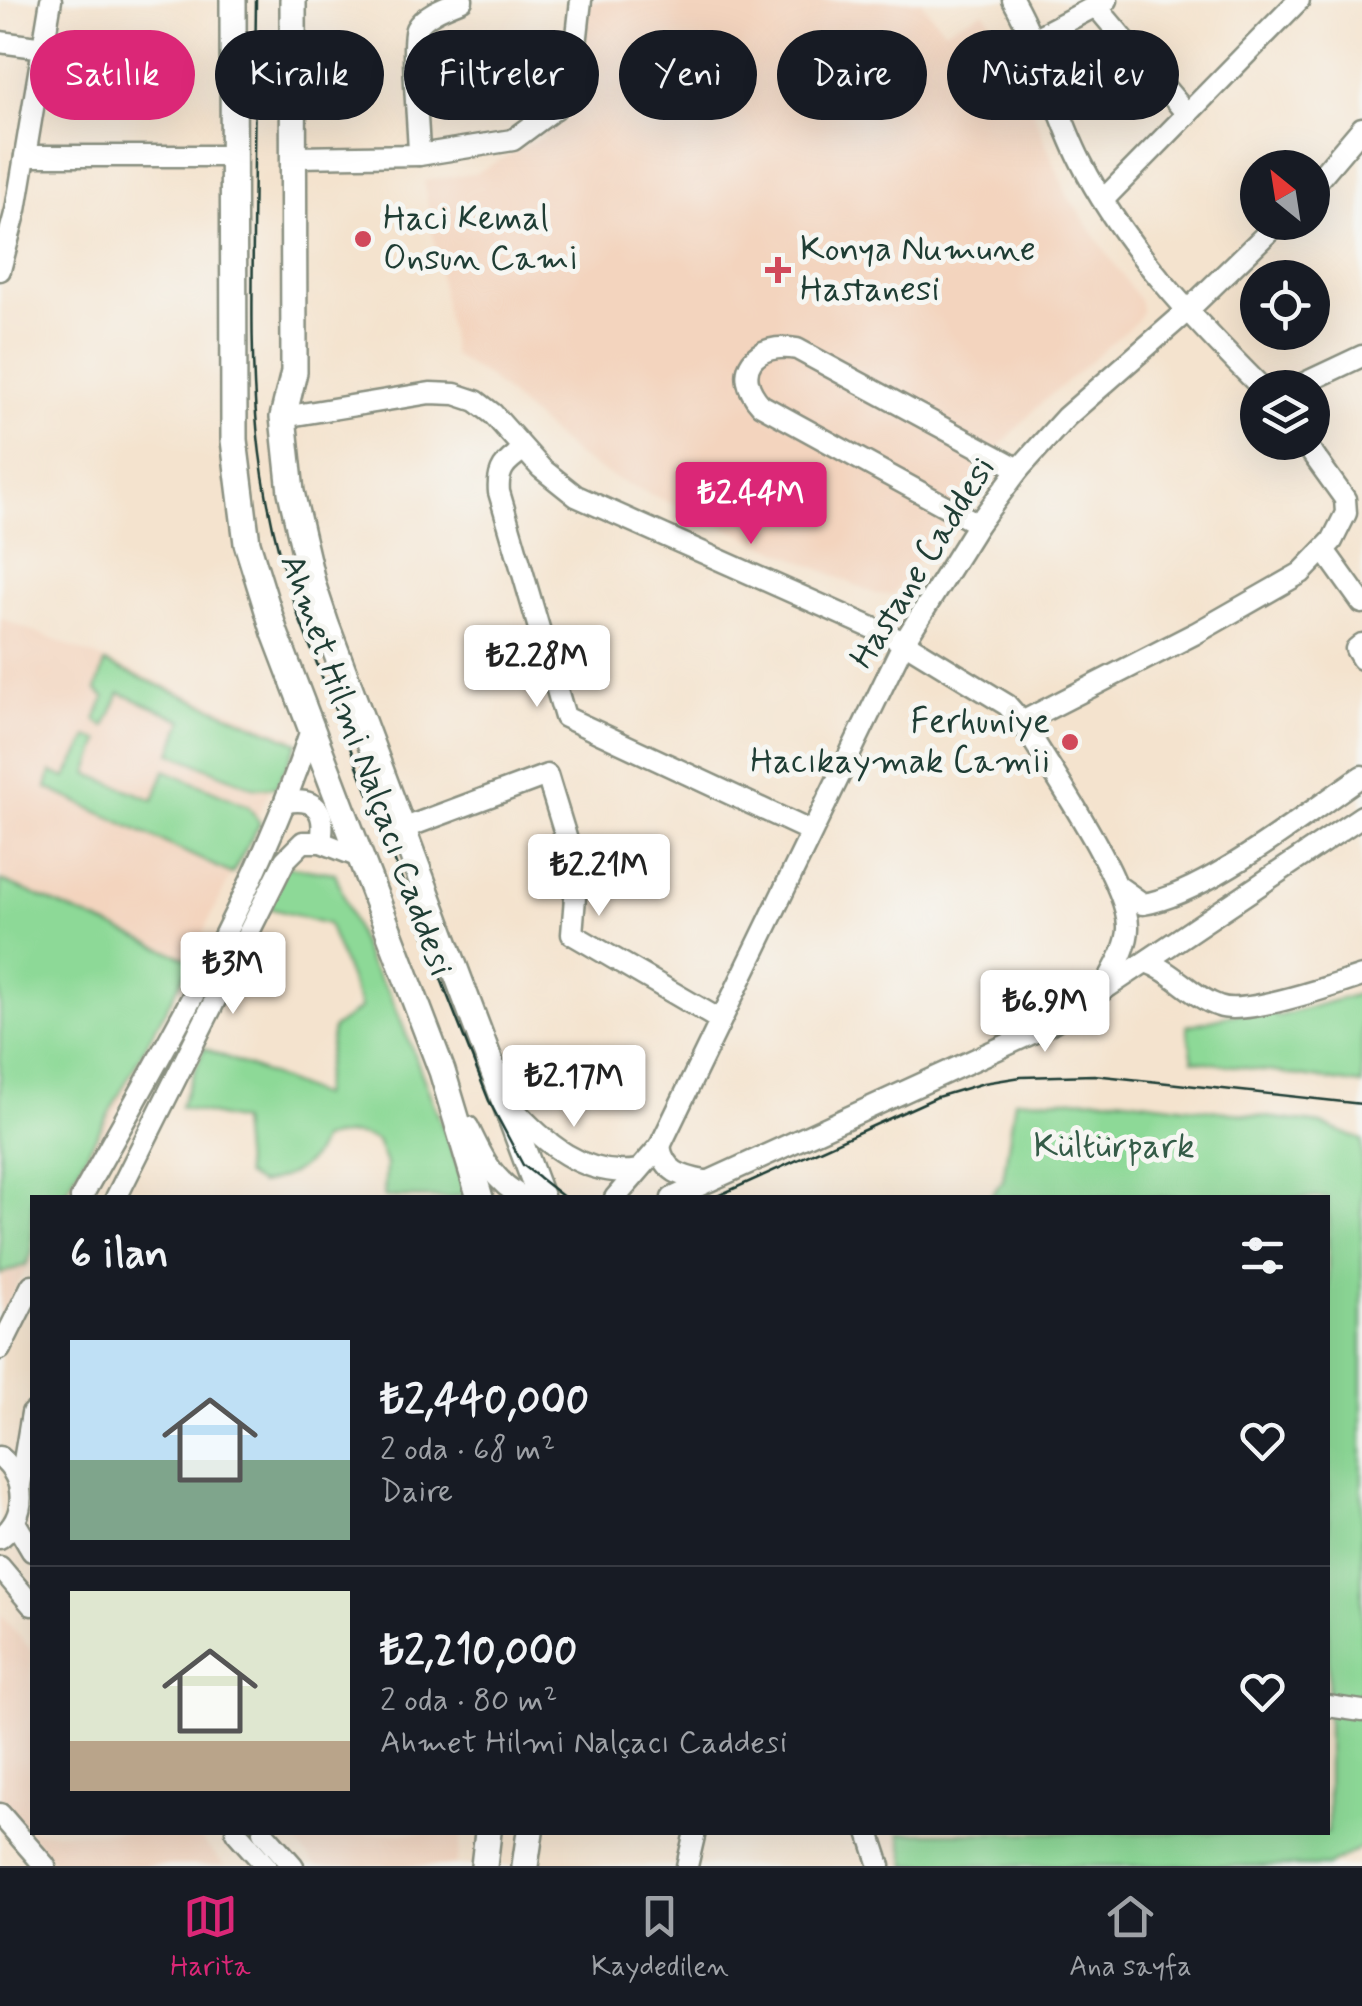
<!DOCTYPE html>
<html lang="tr">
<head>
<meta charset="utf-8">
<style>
  body { margin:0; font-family:Mynerve,sans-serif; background:#20242c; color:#f1f3f6; height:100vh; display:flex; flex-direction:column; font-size:38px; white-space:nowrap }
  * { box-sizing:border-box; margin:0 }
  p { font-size:32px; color:#9ea1a6 }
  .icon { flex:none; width:55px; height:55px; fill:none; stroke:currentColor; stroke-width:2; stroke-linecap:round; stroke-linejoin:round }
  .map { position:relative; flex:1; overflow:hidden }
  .drawer { position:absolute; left:30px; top:1195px; width:1300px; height:640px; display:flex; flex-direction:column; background:#171b24; border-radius:0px; box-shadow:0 10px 40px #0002 }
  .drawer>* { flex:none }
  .banner { position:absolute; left:30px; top:30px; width:1302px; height:90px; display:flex; gap:20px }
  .needle { width:65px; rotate:330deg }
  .tools { position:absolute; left:1240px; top:150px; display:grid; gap:20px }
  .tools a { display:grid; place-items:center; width:90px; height:90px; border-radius:50%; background:#171b24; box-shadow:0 10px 40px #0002; font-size:50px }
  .price { position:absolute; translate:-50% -85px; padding:0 22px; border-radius:10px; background:#fff; color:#222; font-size:32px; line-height:65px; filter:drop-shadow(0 2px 5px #0008) }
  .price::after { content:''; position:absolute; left:50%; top:60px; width:30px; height:22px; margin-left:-15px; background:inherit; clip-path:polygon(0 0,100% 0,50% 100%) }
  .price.selected { background:#db2777; color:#fff }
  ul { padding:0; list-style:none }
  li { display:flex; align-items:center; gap:30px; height:250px; padding:0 40px }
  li+li { border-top:2px solid #363941 }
  li span { display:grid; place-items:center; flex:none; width:280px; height:200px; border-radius:0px; color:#555 }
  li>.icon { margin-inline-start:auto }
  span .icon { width:120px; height:120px; fill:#fffc; stroke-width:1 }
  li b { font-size:42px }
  h2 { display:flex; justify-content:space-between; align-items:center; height:120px; padding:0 40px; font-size:42px }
  .pill { padding:0 35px; border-radius:45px; background:#171b24; box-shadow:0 10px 40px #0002; font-size:35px; line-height:90px }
  .pill.selected { background:#db2777; color:#fff }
  .dock { display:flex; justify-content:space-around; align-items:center; height:140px; border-top:2px solid #363941; background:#171b24; font-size:28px; color:#9ea1a6 }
  .dock a { display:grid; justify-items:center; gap:5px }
  .dock .selected { color:#db2777 }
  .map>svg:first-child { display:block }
</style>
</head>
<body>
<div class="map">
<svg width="1362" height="1866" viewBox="0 0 1362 1866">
  <rect width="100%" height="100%" fill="#f6f6f2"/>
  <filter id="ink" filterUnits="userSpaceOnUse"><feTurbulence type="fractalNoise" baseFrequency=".01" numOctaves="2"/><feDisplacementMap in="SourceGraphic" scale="20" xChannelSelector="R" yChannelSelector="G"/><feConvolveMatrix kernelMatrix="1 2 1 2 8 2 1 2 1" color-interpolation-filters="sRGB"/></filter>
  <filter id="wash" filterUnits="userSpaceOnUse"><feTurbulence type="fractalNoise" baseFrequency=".0048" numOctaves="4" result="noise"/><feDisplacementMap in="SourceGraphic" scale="40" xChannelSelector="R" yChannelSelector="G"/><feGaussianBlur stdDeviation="2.25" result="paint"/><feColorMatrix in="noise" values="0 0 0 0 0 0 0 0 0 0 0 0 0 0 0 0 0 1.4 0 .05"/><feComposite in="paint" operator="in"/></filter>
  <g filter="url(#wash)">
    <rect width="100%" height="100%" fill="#f4e3ce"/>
    <g fill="#f3d4be">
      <polygon points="572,0 924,0 922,3 944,30 984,11 1011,58 1067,195 1139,300 1142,310 1137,321 1038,406 1003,443 892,595 876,594 616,479 577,456 489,378 453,355 424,181 476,173 542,137 571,64"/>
      <polygon points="0,618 294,736 229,879 113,1119 68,1197 32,1198 32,1259 0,1316"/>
      <polygon points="0,1614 32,1651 32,1832 195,1833 225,1866 58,1866 0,1800"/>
      <polygon points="287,1833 462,1833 456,1866 317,1866"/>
    </g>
    <g fill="#8dd997" stroke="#568b66" stroke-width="2.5">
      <polygon points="105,663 298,743 276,787 255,788 171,753 183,720 120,693 105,727 95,720 105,698 96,690"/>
      <polygon points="88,737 100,741 88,774 154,800 165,770 248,806 260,823 232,874 47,788 51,772 66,778"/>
      <path d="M 283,866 L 335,873 L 368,962 L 391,996 L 463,1178 L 465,1194 L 449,1198 L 384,1197 L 386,1164 L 377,1141 C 357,1131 342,1134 321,1140 C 312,1169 286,1177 260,1184 L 245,1175 L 240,1121 L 180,1107 L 204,1048 L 321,1096 L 333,1028 L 361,1008 L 328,924 L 265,907 Z"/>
      <polygon points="0,880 192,961 63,1197 32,1198 32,1253 26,1265 0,1274"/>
      <polygon points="1362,993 1362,1085 1193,1060 1187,1026 1271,1005 1276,1017"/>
      <polygon points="1118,1098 1321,1124 1362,1140 1362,1847 1327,1866 907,1866 900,1833 1328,1832 1328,1198 990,1197 1003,1180 1015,1100"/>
    </g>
  </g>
  <g filter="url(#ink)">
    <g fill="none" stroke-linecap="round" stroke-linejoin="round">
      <g stroke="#8a9081" stroke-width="25">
        <g id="minor">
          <path d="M 1013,0 C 1042,51 1054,109 1081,162 C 1123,246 1196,322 1262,388"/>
          <polyline points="1095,5 1187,114"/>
          <polyline points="1033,39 1107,0"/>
          <polyline points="0,42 44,48"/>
          <path d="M 419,155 C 419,134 410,41 416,29 C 424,14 447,6 462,0"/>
          <polyline points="25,156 234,156"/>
          <polyline points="296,157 419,155 513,140 556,108 572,81 581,0"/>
          <polyline points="1312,187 1362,128"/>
          <polyline points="1103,200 1299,0"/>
          <polyline points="0,270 16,210 51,0"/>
          <polyline points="1294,388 1362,356"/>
          <path d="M 283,417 L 430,393 L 455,394 L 476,401 L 493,414 L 541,468 L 576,496 L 904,642 L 1007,705 L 1022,722 C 1049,767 1127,880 1128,926 C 1129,947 1112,972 1103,990"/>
          <path d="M 523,450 C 505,462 497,470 499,492 L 565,717 L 810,831"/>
          <path d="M 978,524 L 761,405 C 730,371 756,341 797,349 L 1019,469"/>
          <polyline points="1324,550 1362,603"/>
          <polyline points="1362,644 1356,649 1362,659"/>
          <polyline points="1022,722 1196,633 1301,573 1332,541 1346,513 1345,499 1304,442"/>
          <path d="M 287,802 C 319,797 326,814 321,842"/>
          <polyline points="402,829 547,775 577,873 572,934 720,1020"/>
          <path d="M 1119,887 L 1143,904 C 1205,895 1307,813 1362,776"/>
          <path d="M 1146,962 C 1173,971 1192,997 1219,1006 C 1245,1016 1332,986 1362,976"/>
          <path d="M 509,1104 C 543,1142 585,1179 638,1170"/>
          <path d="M 468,1127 C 482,1157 494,1183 525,1198"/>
          <path d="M 660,1146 C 664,1172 682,1177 705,1181"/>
          <path d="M 81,1198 C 166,1045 256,896 311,730"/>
          <polyline points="116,1198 285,860 303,842 321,842 362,858"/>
          <polyline points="615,1198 660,1146 904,642 978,524 1019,469 1066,417 1186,312 1279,222"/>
          <polyline points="672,1198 1035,1032 1069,1013 1362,816"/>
          <polyline points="0,1349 32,1285"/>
          <path d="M 0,1457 C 27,1479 28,1516 0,1538"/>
          <polyline points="20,1485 32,1413"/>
          <polyline points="15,1522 32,1551"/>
          <polyline points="0,1567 32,1605"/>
          <polyline points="1328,1706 1362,1711"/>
          <polyline points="0,1814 45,1866"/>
          <polyline points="236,1832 266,1866"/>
          <polyline points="263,1832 293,1866"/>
          <polyline points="869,1832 880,1866"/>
          <polyline points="687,1866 695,1832"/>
        </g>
      </g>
      <g stroke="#8a9081" stroke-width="30">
        <g id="major">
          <polyline points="233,0 234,440 247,543 275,633 442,1071 480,1198"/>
          <polyline points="293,0 294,372 283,417 291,492 313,586 326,625 541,1198"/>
          <polyline points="484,1866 488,1832"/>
          <polyline points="525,1866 530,1832"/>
        </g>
      </g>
      <use href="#minor" stroke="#fff" stroke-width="20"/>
      <use href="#major" stroke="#fff" stroke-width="25"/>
      <g stroke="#1f3d34" stroke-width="2.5">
        <path d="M 256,0 C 255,79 254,157 253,236 C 251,379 251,481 299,618 L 489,1101 L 523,1165 L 565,1198"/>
        <polyline points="713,1198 937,1097 984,1083 1021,1077 1094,1075 1362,1104"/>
      </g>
    </g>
  </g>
  <g fill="#d1495b" stroke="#f6f6f2" stroke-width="4">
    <circle cx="363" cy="239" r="10"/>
    <path d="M773 255h10v10h10v10h-10v10h-10v-10h-10v-10h10z"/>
    <circle cx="1070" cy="742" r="10"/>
  </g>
  <g text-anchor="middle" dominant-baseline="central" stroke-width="10" stroke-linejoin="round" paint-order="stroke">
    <g font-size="35" fill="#1f3d34" stroke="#f6f6f2" text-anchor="start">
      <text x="383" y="219">Haci Kemal<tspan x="383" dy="40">Onsun Cami</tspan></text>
      <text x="800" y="250">Konya Numune<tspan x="800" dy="40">Hastanesi</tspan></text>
      <text x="1050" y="722" text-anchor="end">Ferhuniye<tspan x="1050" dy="40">Hacıkaymak Camii</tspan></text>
    </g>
    <g font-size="35" fill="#1f3d34" stroke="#f6f6f2">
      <text transform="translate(923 563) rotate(-58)">Hastane Caddesi</text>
      <text transform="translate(366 765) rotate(70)">Ahmet Hilmi Nalçacı Caddesi</text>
    </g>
    <g font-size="35" fill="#355c48" stroke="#f6f6f2">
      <text x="1114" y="1147">Kültürpark</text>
    </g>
  </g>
</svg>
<div class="tools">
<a><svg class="needle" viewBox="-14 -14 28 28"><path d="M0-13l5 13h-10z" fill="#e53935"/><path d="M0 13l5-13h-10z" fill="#9ea1a6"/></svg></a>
<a><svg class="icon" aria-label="locate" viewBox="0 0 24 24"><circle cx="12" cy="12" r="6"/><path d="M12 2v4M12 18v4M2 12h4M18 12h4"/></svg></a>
<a><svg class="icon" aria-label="layers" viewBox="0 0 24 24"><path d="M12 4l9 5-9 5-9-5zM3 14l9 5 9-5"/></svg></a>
</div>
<b class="price selected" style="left:751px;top:547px">₺2.44M</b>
<b class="price" style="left:537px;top:710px">₺2.28M</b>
<b class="price" style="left:599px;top:919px">₺2.21M</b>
<b class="price" style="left:233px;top:1017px">₺3M</b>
<b class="price" style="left:1045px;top:1055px">₺6.9M</b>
<b class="price" style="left:574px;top:1130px">₺2.17M</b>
<div class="banner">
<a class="pill selected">Satılık</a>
<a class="pill">Kiralık</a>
<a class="pill">Filtreler</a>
<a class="pill">Yeni</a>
<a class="pill">Daire</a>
<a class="pill">Müstakil ev</a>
</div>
<section class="drawer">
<h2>6 ilan<svg class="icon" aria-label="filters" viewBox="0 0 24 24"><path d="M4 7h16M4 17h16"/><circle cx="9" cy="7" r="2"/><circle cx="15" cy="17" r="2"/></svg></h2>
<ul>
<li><span style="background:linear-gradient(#bfe0f5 60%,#7fa58c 0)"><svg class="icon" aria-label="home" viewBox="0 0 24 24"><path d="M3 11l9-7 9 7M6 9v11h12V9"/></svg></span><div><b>₺2,440,000</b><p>2 oda · 68 m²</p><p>Daire</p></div><svg class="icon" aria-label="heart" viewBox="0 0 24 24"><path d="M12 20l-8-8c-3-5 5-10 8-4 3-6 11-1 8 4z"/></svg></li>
<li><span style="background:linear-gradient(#dfe7d0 75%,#b9a48a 0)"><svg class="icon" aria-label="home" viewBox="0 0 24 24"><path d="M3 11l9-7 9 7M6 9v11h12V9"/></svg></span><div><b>₺2,210,000</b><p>2 oda · 80 m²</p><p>Ahmet Hilmi Nalçacı Caddesi</p></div><svg class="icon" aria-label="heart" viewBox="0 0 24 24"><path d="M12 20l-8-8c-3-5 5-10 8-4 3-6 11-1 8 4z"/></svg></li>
</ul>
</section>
</div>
<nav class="dock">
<a class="selected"><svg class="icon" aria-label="map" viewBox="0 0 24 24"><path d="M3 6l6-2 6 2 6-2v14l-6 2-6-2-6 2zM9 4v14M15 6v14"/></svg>Harita</a>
<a><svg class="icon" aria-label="saved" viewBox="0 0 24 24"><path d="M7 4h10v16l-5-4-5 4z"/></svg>Kaydedilen</a>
<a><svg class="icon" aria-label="home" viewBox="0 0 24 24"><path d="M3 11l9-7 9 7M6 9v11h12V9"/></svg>Ana sayfa</a>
</nav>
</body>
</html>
